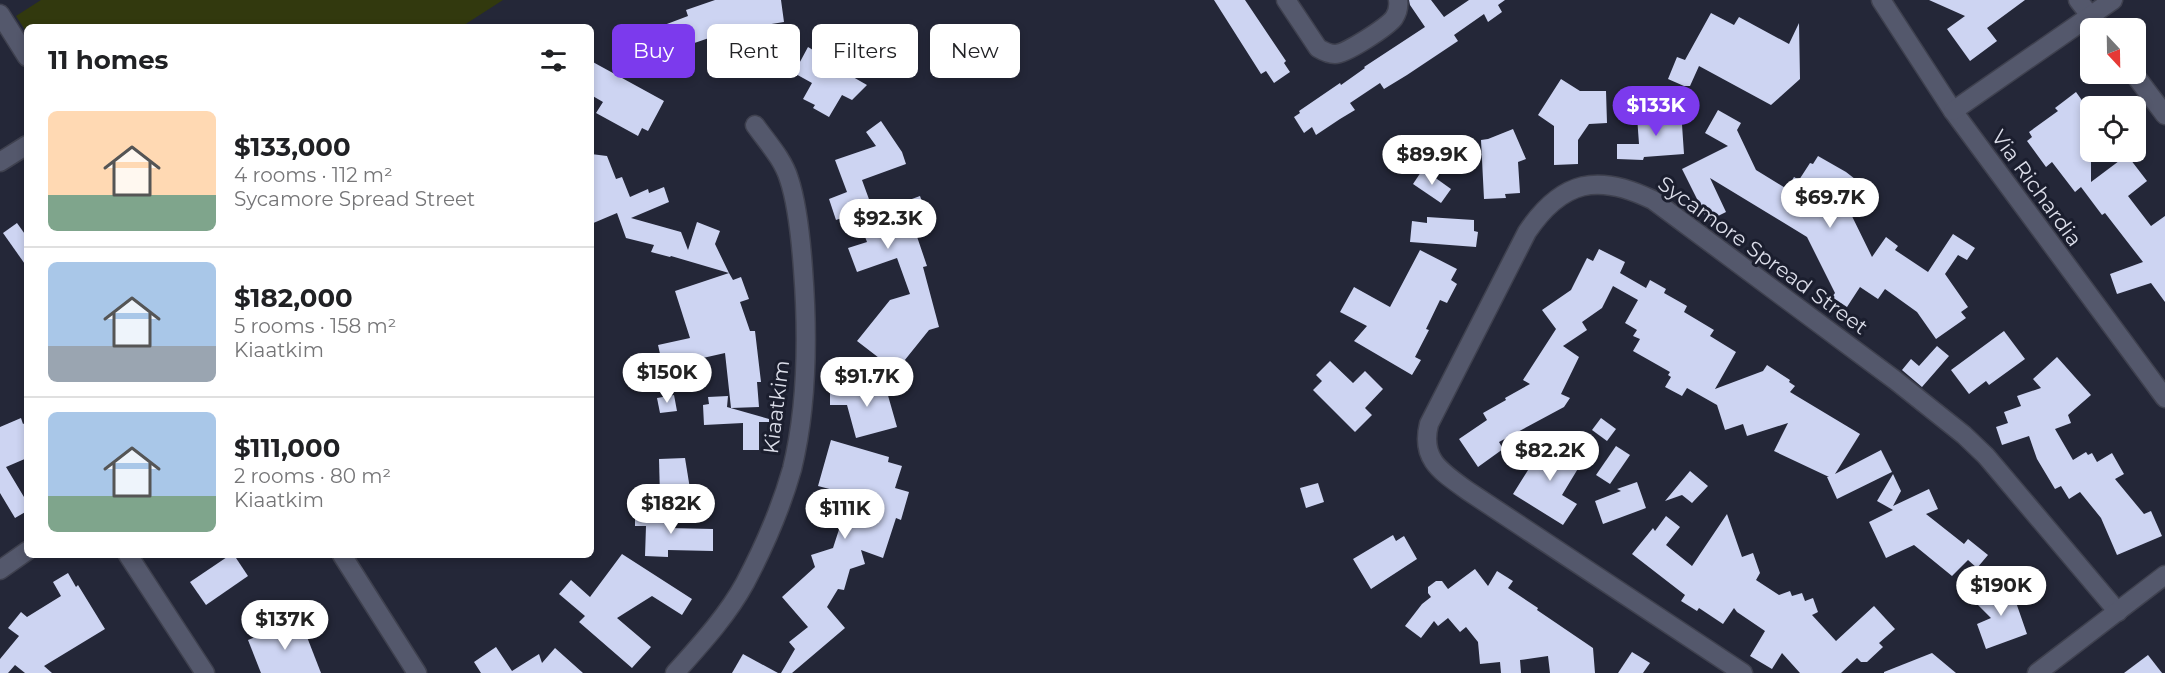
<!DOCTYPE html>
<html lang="en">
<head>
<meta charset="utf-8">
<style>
  body { margin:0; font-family:Montserrat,sans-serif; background:#f2f2f2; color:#202124; height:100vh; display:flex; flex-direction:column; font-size:22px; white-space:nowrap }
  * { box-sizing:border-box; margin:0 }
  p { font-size:20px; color:#757577 }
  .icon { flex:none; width:33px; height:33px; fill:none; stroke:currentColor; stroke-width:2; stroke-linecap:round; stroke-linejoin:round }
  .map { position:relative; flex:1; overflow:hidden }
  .panel { position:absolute; left:24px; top:24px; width:570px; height:534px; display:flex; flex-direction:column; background:#fff; border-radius:9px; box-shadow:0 3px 9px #0003 }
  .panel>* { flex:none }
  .guide { position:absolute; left:612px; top:24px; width:570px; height:54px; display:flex; gap:12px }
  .needle { width:39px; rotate:158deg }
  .tools { position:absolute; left:2080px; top:18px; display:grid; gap:12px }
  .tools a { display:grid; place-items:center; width:66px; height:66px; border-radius:9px; background:#fff; box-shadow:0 3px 9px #0003; font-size:30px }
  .price { position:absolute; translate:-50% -51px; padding:0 14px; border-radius:21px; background:#fff; color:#222; font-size:20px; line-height:39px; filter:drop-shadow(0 2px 3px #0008) }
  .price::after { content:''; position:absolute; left:50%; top:36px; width:18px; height:14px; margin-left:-9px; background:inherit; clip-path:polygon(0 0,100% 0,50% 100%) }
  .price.selected { background:#7c3aed; color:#fff }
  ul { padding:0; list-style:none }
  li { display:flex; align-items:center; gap:18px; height:150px; padding:0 24px }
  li+li { border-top:2px solid #e0e0e0 }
  li span { display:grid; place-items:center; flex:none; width:168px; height:120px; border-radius:9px; color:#555 }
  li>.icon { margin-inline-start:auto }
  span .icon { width:72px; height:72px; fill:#fffc; stroke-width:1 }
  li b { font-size:26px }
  h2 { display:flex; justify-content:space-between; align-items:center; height:72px; padding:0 24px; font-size:26px }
  .pill { padding:0 21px; border-radius:9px; background:#fff; box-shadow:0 3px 9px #0003; font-size:21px; line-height:54px }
  .pill.selected { background:#7c3aed; color:#fff }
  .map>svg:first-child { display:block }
</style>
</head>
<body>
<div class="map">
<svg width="2165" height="673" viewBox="0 0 2165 673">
  <rect width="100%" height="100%" fill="#242738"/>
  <polygon fill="#32390e" points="41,0 503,0 461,27 27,27 27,33 16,16"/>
  <g fill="#cdd4f2">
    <polygon points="715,0 781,0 784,22 708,34 709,38 639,62 630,38 688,16 686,10"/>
    <polygon points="1214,0 1245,0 1286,61 1284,63 1290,72 1274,83 1266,71 1261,74"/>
    <polygon points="1409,0 1431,0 1444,17 1469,0 1505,0 1498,5 1502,12 1488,22 1484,14 1454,35 1458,41 1407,75 1384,89 1380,83 1350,103 1355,110 1340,119 1316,135 1312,127 1304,133 1294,117 1300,113 1299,111 1340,83 1341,85 1365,68 1364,67 1425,27 1410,5"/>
    <polygon points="1929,0 2025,0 1987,28 1997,41 1970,61 1947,29 1965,16"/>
    <polygon points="1711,13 1734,25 1739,17 1789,44 1799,23 1800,79 1771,105 1699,66 1690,86 1684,86 1668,79 1677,57 1685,60"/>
    <polygon points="808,47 828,59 835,47 855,57 846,73 867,85 852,100 842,95 829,117 813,108 815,105 803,99 812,83 794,73"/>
    <polygon points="591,61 664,101 648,131 642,128 638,136 596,113 603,102 591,95"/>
    <polygon points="1561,79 1580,91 1606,91 1607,123 1589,124 1578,140 1578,164 1554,165 1554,126 1538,115"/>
    <polygon points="2076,92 2091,113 2091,182 2127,155 2147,181 2128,196 2151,226 2165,216 2165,302 2151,283 2117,294 2110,274 2143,262 2105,213 2102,215 2081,187 2075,192 2052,162 2046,167 2027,141 2032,137 2029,132 2058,111 2055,108"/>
    <polygon points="1681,110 1684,154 1644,157 1643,160 1617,159 1617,144 1639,144 1637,116 1644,115 1644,113"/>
    <polygon points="1718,110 1741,123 1737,130 1756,170 1787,189 1794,177 1799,180 1810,163 1813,164 1818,156 1846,172 1864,186 1847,206 1872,257 1886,237 1898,246 1895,250 1928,272 1953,234 1975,248 1967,260 1958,255 1945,274 1968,307 1961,312 1966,318 1936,339 1917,312 1885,289 1878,299 1860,287 1847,307 1832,297 1835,293 1807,237 1710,178 1726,212 1708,221 1682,169 1728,146 1705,133"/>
    <polygon points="881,121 902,152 906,164 862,180 874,213 920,196 926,213 911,219 927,266 923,267 939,327 929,330 896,371 857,341 890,300 910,294 897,258 857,272 848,248 867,242 856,213 836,220 829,199 847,192 835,160 876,146 866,132"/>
    <polygon points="1513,129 1526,159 1518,162 1520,193 1505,194 1506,198 1484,199 1481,140 1488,139"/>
    <polygon points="591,154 607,156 616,179 622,177 630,197 648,189 649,193 664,187 669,202 631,218 681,232 688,250 697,222 720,231 715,244 729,273 671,256 670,257 651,252 654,245 626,238 617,213 591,224"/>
    <polygon points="1423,169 1451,189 1441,203 1413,184"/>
    <polygon points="1427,217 1474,220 1474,231 1478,232 1476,247 1410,242 1412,221 1427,223"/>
    <polygon points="17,223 27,237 27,267 3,233"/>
    <polygon points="1599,249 1625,262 1620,273 1646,288 1650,280 1666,289 1664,293 1687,306 1684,312 1714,330 1710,336 1736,352 1715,389 1763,371 1767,365 1790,380 1789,382 1795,386 1790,392 1860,434 1835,474 1881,450 1892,472 1837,499 1827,477 1829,477 1774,451 1788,423 1747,436 1743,424 1725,430 1717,405 1687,388 1682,396 1665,387 1671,377 1668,375 1670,372 1633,351 1640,339 1633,336 1637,330 1625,323 1638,300 1613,286 1602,308 1582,322 1587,330 1563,346 1579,357 1561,394 1570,398 1564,407 1499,442 1503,449 1478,467 1459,439 1487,420 1483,413 1506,400 1505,398 1530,384 1523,380 1556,329 1542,310 1571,290 1587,258 1593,261"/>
    <polygon points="1420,250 1457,269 1451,280 1457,284 1447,303 1440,300 1426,329 1429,330 1415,357 1421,360 1412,375 1354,341 1367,326 1340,312 1354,287 1390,307"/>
    <polygon points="729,273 733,280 741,277 749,299 740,302 750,331 755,331 761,382 757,382 759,407 731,408 725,353 663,367 658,345 690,338 675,291"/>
    <polygon points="2004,331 2025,359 1989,385 1986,381 1969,394 1951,370"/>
    <polygon points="1937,346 1949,356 1922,387 1902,370 1911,359 1919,366"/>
    <polygon points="2057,357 2091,395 2068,415 2071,423 2055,429 2073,460 2086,452 2088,455 2092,453 2097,462 2112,453 2124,474 2115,479 2144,514 2151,511 2162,536 2117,555 2101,518 2080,492 2069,499 2061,486 2055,489 2037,459 2029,436 2002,445 1996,427 2008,423 2004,412 2021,406 2017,396 2041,388 2033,379"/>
    <polygon points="1330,361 1353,383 1365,371 1383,389 1365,408 1372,415 1355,432 1313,390 1322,381 1316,375"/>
    <polygon points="889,380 879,392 887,392 897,427 856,438 847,405 830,405 830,391 864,390 863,381"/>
    <polygon points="674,395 677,411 660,413 657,398"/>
    <polygon points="728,396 727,407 769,419 769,422 759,422 759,450 743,450 743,423 704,425 703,405 709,404 708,397"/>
    <polygon points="21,418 23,424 27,422 27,458 6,467 27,502 27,511 15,518 0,493 0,427"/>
    <polygon points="1601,418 1616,429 1607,441 1592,430"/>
    <polygon points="1548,438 1569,450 1567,453 1582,462 1562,495 1577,504 1563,525 1513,494"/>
    <polygon points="831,440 889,457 888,462 902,466 895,488 909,492 901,520 896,518 883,558 861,550 865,564 850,569 844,590 838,589 827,607 845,628 792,673 781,673 795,649 789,642 808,627 782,597 815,567 811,555 833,548 845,511 832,508 837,491 818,486"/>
    <polygon points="1616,446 1630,455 1610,484 1596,475"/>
    <polygon points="685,458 691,495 660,497 659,459"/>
    <polygon points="1690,471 1708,486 1692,503 1682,495 1665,501"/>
    <polygon points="1893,474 1901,491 1893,506 1929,489 1938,509 1926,514 1964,544 1968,539 1988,555 1977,568 1968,560 1952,576 1914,545 1886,558 1869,522 1893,510 1877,501"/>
    <polygon points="1637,482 1646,508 1603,524 1595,501 1621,491 1617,489"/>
    <polygon points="1318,483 1324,502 1306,508 1300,488"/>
    <polygon points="635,511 668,512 668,528 713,529 713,551 668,550 668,557 645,556 646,526 635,526"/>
    <polygon points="1727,514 1742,557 1753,553 1760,573 1756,580 1779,595 1790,591 1792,596 1802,593 1805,601 1813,598 1818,612 1812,615 1836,641 1874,606 1895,629 1879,643 1883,647 1867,662 1861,662 1857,658 1841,673 1800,673 1782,653 1772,669 1750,656 1765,631 1737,612 1734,608 1723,624 1699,608 1697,611 1681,601 1685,595 1632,554 1653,528 1655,531 1666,516 1680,527 1666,545 1692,566"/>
    <polygon points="1393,535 1396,541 1404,536 1417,559 1371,589 1353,559"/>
    <polygon points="622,554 692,599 682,615 652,596 617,618 651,647 632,668 579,622 585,616 559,594 571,580 590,597"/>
    <polygon points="230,555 234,555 248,576 206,605 190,582"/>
    <polygon points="1475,569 1488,586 1497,571 1513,581 1508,588 1538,608 1537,610 1593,648 1595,673 1550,673 1548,656 1520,660 1521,673 1501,673 1500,662 1480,664 1478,642 1466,627 1460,632 1448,618 1438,626 1434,621 1421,638 1405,626 1422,604 1431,597 1428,593 1428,587 1436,581 1442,581 1448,589"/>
    <polygon points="68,573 76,587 78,585 105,629 44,666 52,673 25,673 15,665 8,673 0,673 0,659 19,636 8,628 21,612 27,617 61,596 53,582"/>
    <polygon points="2002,580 2011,588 2027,634 1986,649 1977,624 1991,618 1978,605"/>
    <polygon points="300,619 321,673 261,673 248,640"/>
    <polygon points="496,647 512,671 539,654 542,663 555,648 583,673 481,673 474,662"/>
    <polygon points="1632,652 1650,663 1643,673 1618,673"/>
    <polygon points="1932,653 1956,673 1884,673 1884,672"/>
    <polygon points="743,654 778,673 732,673"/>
    <polygon points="2148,655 2162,673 2124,673"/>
  </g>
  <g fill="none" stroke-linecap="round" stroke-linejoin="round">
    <g stroke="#3f414f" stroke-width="21">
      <g id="minor">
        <path d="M 1286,0 L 1318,48 C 1323,51 1328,54 1335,54 C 1346,54 1387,27 1394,18 C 1398,12 1399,7 1398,0"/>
        <polyline points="1881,0 1953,111 2165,398"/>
        <polyline points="2078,0 2100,28"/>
        <polyline points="0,14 27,57"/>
        <polyline points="2134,74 2165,115"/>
        <polyline points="1953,111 2113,0"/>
        <polyline points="0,162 27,145"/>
        <polyline points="128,555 205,673"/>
        <polyline points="342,555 417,673"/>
        <polyline points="0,570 27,551"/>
        <path d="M 675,673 C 700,645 727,616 745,583 C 764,547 781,508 792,469 C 808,404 808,335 803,269 C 801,241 798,206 789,179 C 783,159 767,142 755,125"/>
        <path d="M 1743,673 L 1468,491 C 1442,472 1420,460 1429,424 L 1527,232 C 1562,180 1598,173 1653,200 L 1895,380 L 1964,435 L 1986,456 L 2118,612"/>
        <polyline points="2037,673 2165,575"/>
      </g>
    </g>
    <use href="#minor" stroke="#54586c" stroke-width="18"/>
  </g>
  <g text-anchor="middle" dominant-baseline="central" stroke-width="6" stroke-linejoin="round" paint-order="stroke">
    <g font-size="21" fill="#dbdde9" stroke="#1b1e2e">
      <text transform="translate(2037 188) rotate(54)">Via Richardia</text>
      <text transform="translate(1763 255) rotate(36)">Sycamore Spread Street</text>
      <text transform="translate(776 407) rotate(-83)">Kiaatkim</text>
    </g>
  </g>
</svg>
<div class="tools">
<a><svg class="needle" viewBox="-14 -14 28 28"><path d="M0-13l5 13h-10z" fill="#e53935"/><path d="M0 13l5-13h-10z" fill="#757577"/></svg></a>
<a><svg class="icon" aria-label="locate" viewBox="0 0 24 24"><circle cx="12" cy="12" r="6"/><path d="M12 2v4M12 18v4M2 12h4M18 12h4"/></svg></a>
</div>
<b class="price selected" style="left:1656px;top:137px">$133K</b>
<b class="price" style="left:1432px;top:186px">$89.9K</b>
<b class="price" style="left:1830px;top:229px">$69.7K</b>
<b class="price" style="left:888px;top:250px">$92.3K</b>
<b class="price" style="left:667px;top:404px">$150K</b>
<b class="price" style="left:867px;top:408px">$91.7K</b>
<b class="price" style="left:1550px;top:482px">$82.2K</b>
<b class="price" style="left:671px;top:535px">$182K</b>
<b class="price" style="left:845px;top:540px">$111K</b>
<b class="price" style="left:2001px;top:617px">$190K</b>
<b class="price" style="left:285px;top:651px">$137K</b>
<div class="guide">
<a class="pill selected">Buy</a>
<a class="pill">Rent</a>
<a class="pill">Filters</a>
<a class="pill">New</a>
</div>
<section class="panel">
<h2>11 homes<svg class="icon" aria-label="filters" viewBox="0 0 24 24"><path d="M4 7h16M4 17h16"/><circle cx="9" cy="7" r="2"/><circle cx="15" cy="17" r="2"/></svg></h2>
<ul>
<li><span style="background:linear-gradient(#ffd9b3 70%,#7fa58c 0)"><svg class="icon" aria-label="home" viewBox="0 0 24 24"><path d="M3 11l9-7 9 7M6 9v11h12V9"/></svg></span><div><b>$133,000</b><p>4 rooms · 112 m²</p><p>Sycamore Spread Street</p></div></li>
<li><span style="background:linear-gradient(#a9c7e8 70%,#9aa5b1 0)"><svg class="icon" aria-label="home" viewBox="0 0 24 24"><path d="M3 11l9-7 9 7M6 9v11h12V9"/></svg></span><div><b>$182,000</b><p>5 rooms · 158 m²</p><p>Kiaatkim</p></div></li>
<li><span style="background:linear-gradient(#a9c7e8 70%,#7fa58c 0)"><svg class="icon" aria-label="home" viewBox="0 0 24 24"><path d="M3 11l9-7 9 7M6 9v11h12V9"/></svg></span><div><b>$111,000</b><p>2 rooms · 80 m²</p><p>Kiaatkim</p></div></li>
</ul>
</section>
</div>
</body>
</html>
